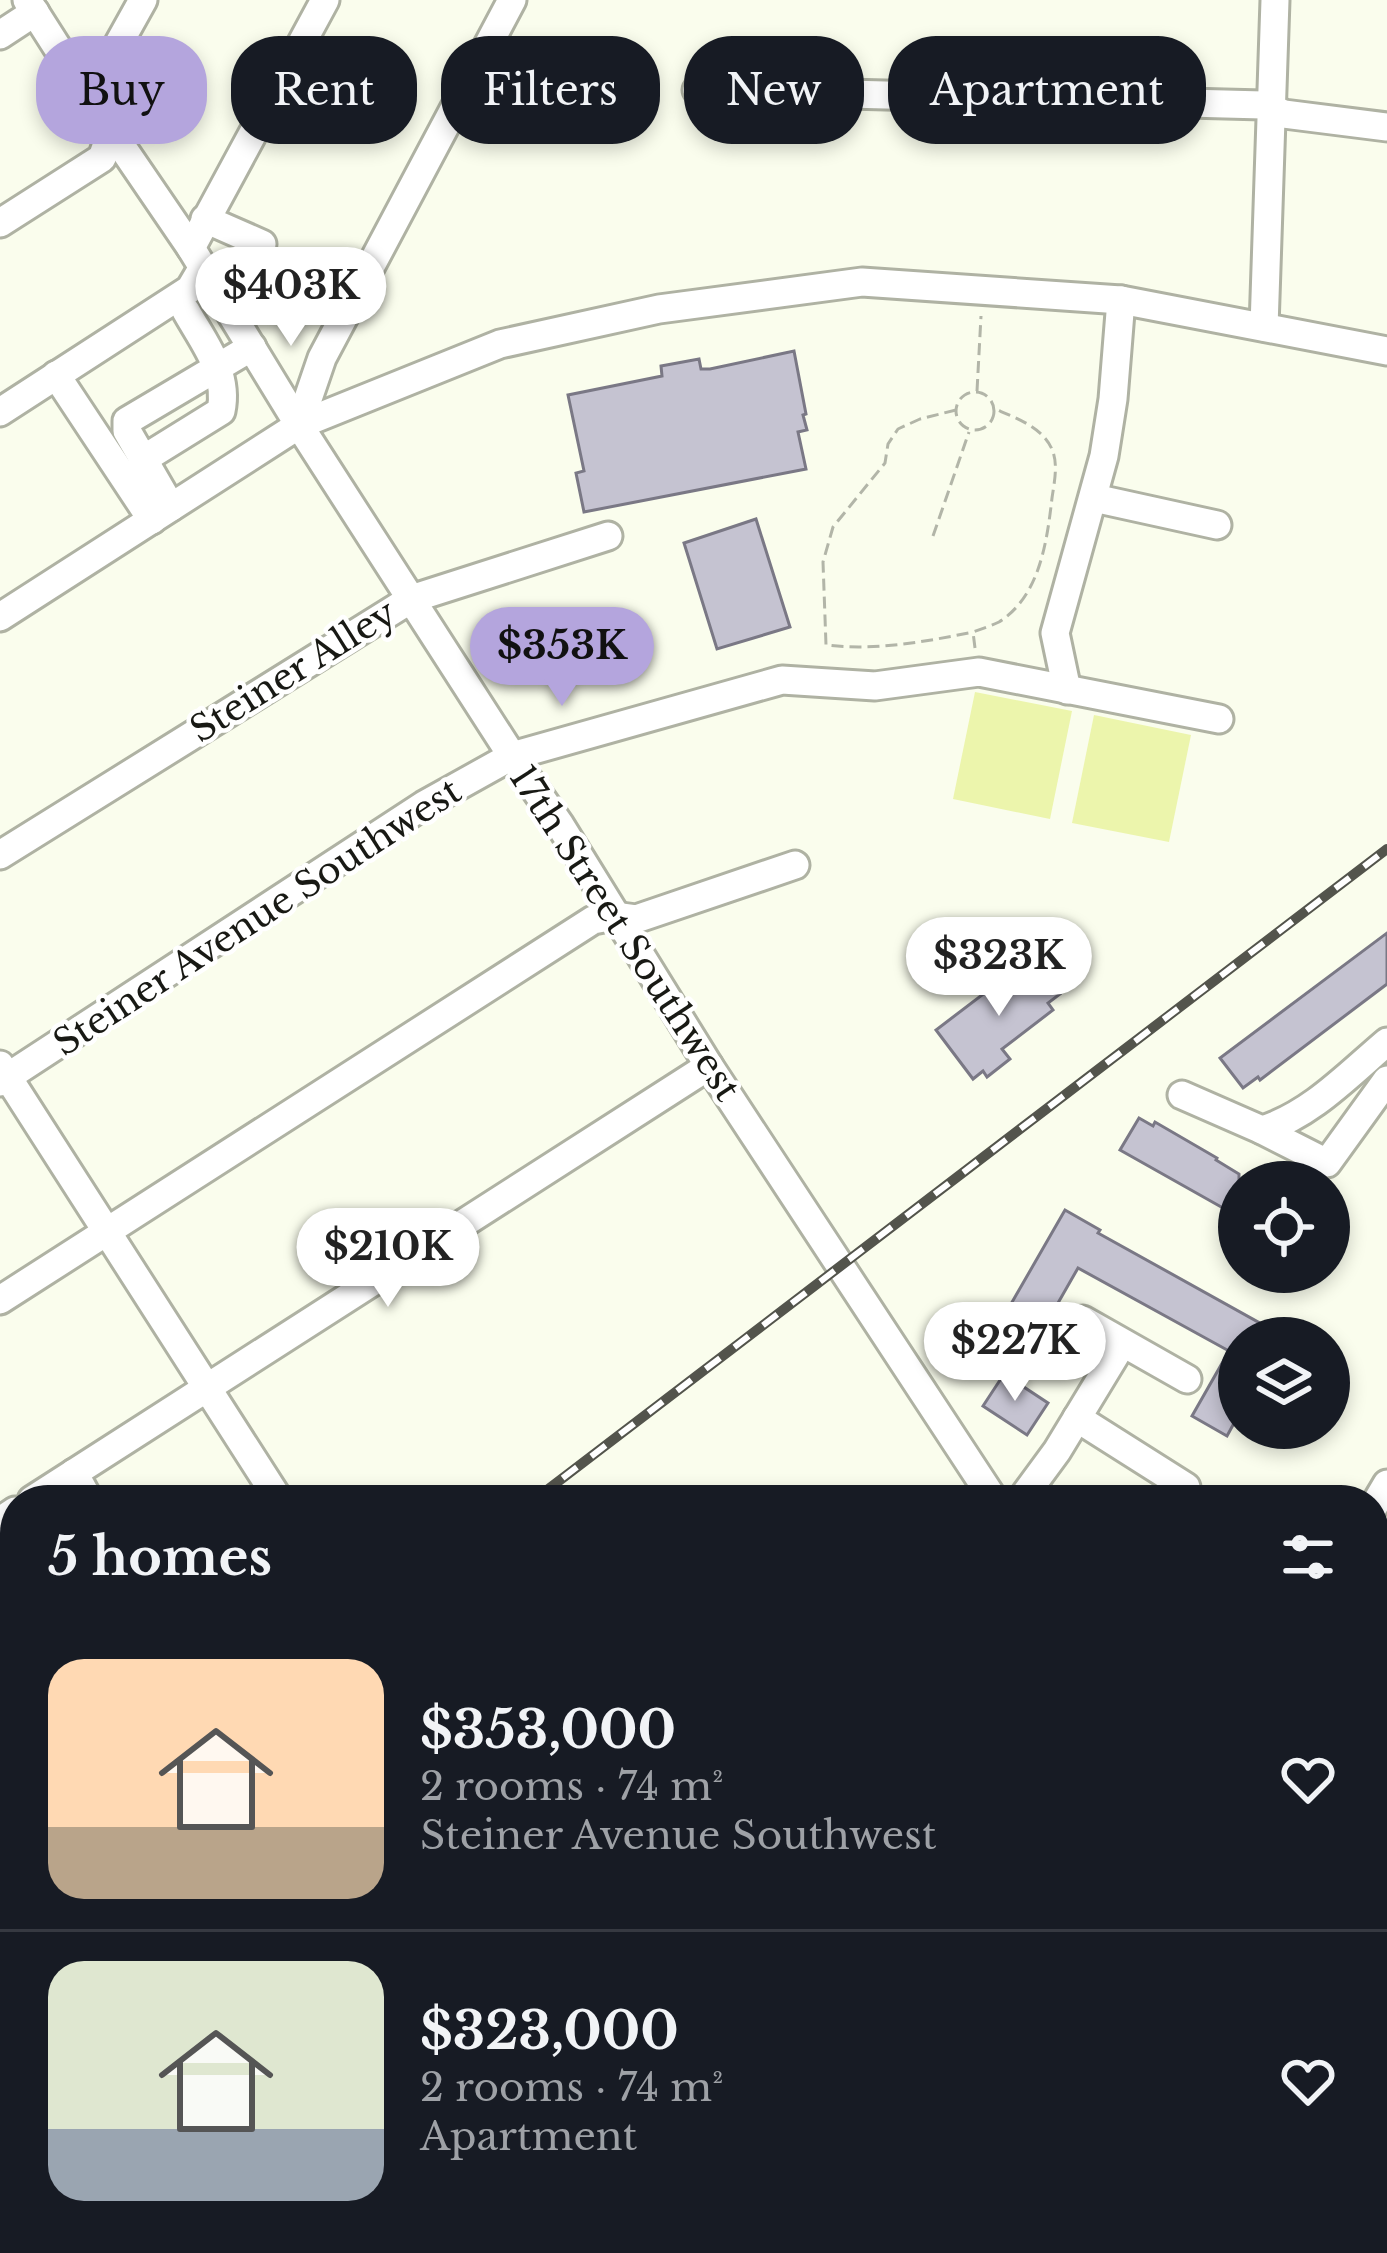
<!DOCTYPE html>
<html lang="en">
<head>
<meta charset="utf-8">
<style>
  body { margin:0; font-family:"Libre Baskerville",serif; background:#242831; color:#f1f3f6; height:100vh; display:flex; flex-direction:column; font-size:45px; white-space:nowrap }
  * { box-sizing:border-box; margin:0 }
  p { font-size:39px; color:#9ea1a6 }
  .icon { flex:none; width:66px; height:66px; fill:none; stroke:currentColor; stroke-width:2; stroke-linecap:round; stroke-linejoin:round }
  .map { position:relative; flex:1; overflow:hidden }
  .details { position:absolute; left:0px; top:1485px; width:1389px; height:768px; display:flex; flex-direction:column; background:#171b24; border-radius:48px 48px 0 0; box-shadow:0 6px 18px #0003 }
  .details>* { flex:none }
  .top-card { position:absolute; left:36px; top:36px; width:1317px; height:108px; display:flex; gap:24px }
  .buttons { position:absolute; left:1218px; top:1161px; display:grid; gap:24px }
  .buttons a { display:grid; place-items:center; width:132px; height:132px; border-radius:50%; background:#171b24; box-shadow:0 6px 18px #0003; font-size:60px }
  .price { position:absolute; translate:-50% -102px; padding:0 27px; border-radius:42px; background:#fff; color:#222; font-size:39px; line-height:78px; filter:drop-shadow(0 3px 6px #0008) }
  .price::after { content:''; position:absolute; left:50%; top:72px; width:36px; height:27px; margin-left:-18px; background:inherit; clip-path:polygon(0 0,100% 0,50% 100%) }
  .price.selected { background:#b4a5dd; color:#111 }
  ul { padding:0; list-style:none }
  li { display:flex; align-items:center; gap:36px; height:300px; padding:0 48px }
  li+li { border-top:3px solid #363941 }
  li span { display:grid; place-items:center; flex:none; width:336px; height:240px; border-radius:36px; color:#555 }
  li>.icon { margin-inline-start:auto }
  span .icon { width:144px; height:144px; fill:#fffc; stroke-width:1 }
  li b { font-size:51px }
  h2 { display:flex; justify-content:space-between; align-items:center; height:144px; padding:0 48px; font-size:51px }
  .tag { padding:0 42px; border-radius:48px; background:#171b24; box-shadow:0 6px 18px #0003; font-size:42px; line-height:108px }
  .tag.selected { background:#b4a5dd; color:#111 }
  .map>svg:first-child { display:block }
</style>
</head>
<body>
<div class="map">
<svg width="1387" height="2253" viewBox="0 0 1387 2253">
  <rect width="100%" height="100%" fill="#fafded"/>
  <g fill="#ecf5ac">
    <polygon points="975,692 1072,711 1050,819 953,799"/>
    <polygon points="1094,715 1191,735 1169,842 1072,823"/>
  </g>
  <g fill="#c5c3d1" stroke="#7a7885" stroke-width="3">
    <polygon points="794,351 806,414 803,415 807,430 798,432 806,469 584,512 576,473 584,471 568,395 662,376 661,366 699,359 701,369 710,369"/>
    <polygon points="756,519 790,627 717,649 684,543"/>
    <polygon points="1387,933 1387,984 1260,1080 1258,1077 1243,1088 1220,1058"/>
    <polygon points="1032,957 1060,994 1048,1003 1053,1010 1002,1049 1010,1059 987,1077 983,1071 973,1079 936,1030"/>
    <polygon points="1139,1118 1153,1126 1155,1122 1217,1158 1216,1160 1239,1174 1239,1217 1120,1150"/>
    <polygon points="1065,1210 1100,1230 1098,1233 1287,1338 1239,1338 1239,1414 1227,1436 1192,1416 1229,1351 1078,1268 1042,1331 1007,1311"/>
    <polygon points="1004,1374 1048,1403 1027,1435 983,1406"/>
  </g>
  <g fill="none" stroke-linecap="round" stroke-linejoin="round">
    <g stroke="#afb2a3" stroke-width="33">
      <g id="minor">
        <polyline points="27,0 101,116 191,248 299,425 512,756 560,825 709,1066 994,1500"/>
        <polyline points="0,35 35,12"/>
        <polyline points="697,90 1263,105 1284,114 1387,127"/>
        <polyline points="205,219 262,244"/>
        <polyline points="0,223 102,158 109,138 97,95 109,61 143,0"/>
        <polyline points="191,248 325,0"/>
        <polyline points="1264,327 1275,0"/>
        <polyline points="56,375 152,520"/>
        <polyline points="0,412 190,289 203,267"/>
        <polyline points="299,425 322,358 512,0"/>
        <path d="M 142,460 L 221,411 C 229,373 204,343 186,311"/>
        <polyline points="1094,498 1217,525"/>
        <polyline points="171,507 127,431 127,421 252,347"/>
        <polyline points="0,617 299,425 500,344 659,309 862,282 1121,300 1387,351"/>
        <polyline points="1067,690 1055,633 1104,456 1113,399 1121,300"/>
        <polyline points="0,855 411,599 608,536"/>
        <polyline points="0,1065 279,1500"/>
        <polyline points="0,1082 424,805 512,756 782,680 875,686 979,672 1219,719"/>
        <path d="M 1182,1095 L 1262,1130 C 1311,1115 1349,1074 1387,1042"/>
        <polyline points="1262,1130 1327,1163 1387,1080"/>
        <polyline points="0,1300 593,920 614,916 636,919 795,865"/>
        <polyline points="1083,1320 1187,1379"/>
        <polyline points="1077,1418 1186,1487"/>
        <polyline points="74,1473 89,1500"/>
        <polyline points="32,1500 709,1066"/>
        <polyline points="1021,1500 1057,1451 1122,1344"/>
        <polyline points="1374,1506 1387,1484"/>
        <polyline points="0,1521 15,1511"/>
        <polyline points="0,1708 15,1698"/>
        <polyline points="1374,1826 1387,1799"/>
        <polyline points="0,1876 15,1865"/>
        <polyline points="0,2169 15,2194"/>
        <polyline points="0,2228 15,2217"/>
        <polyline points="42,2238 52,2253"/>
        <polyline points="735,2238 744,2253"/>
        <polyline points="126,2253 153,2238"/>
        <polyline points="1008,2253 1008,2238"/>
        <polyline points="1182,2253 1182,2238"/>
        <polyline points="1345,2253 1345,2238"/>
      </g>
    </g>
    <g stroke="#8c9349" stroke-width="42">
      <g id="major">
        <polyline points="1374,2179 1387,2179"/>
        <polyline points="1374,2218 1387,2219"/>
        <polyline points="770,2253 796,2238"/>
      </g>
    </g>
    <g stroke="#b2b5a8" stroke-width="3" stroke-dasharray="12 6" stroke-linecap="butt">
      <polyline points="977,391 981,316"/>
      <circle cx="975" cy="411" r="19"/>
      <path d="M 956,410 L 920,419 L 898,429 L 888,444 L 885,463 L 833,527 L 823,562 L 826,645 C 875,651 924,642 973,632"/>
      <polyline points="933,536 969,432"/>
      <path d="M 975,648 L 973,632 C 981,629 991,626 999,622 C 1040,596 1047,541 1052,498 C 1054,484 1058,466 1053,452 C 1045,428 1016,418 995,409"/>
    </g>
    <use href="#minor" stroke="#fff" stroke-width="27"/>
    <use href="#major" stroke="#dfe5a3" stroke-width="36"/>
    <g stroke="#53544c" stroke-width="10">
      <g id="rail">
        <polyline points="534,1500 1387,849"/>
        <polyline points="0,1925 15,1914"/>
      </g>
    </g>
    <use href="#rail" stroke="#fff" stroke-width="6" stroke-dasharray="18" stroke-linecap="butt"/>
  </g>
  <g text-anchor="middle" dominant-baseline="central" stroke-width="9" stroke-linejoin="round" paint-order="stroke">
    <g font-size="36" fill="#181914" stroke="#fff">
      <text transform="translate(293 671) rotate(-32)">Steiner Alley</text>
      <text transform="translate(257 917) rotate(-33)">Steiner Avenue Southwest</text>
      <text transform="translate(625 933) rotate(57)">17th Street Southwest</text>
    </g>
  </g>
</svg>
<div class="buttons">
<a><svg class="icon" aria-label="locate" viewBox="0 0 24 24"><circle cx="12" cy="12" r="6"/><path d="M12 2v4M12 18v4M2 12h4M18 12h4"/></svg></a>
<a><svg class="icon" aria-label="layers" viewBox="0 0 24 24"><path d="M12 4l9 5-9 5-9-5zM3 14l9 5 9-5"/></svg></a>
</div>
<b class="price" style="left:291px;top:349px">$403K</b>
<b class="price selected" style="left:562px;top:709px">$353K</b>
<b class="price" style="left:999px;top:1019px">$323K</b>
<b class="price" style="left:388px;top:1310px">$210K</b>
<b class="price" style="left:1015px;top:1404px">$227K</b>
<div class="top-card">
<a class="tag selected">Buy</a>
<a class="tag">Rent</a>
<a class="tag">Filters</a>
<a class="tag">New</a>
<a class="tag">Apartment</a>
</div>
<section class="details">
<h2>5 homes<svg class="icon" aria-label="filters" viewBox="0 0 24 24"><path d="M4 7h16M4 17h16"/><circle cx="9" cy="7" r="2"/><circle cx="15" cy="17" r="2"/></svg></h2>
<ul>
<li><span style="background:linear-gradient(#ffd9b3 70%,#b9a48a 0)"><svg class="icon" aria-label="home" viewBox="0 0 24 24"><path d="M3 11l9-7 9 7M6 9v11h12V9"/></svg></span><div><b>$353,000</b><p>2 rooms · 74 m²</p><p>Steiner Avenue Southwest</p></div><svg class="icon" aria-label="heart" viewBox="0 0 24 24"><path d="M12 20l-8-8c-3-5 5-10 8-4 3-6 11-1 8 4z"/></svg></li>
<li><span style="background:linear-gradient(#dfe7d0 70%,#9aa5b1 0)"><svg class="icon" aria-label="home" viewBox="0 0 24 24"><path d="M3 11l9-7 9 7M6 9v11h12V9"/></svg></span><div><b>$323,000</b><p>2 rooms · 74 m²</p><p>Apartment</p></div><svg class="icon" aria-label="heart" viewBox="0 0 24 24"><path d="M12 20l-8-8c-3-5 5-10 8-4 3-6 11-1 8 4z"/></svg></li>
</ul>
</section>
</div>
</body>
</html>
